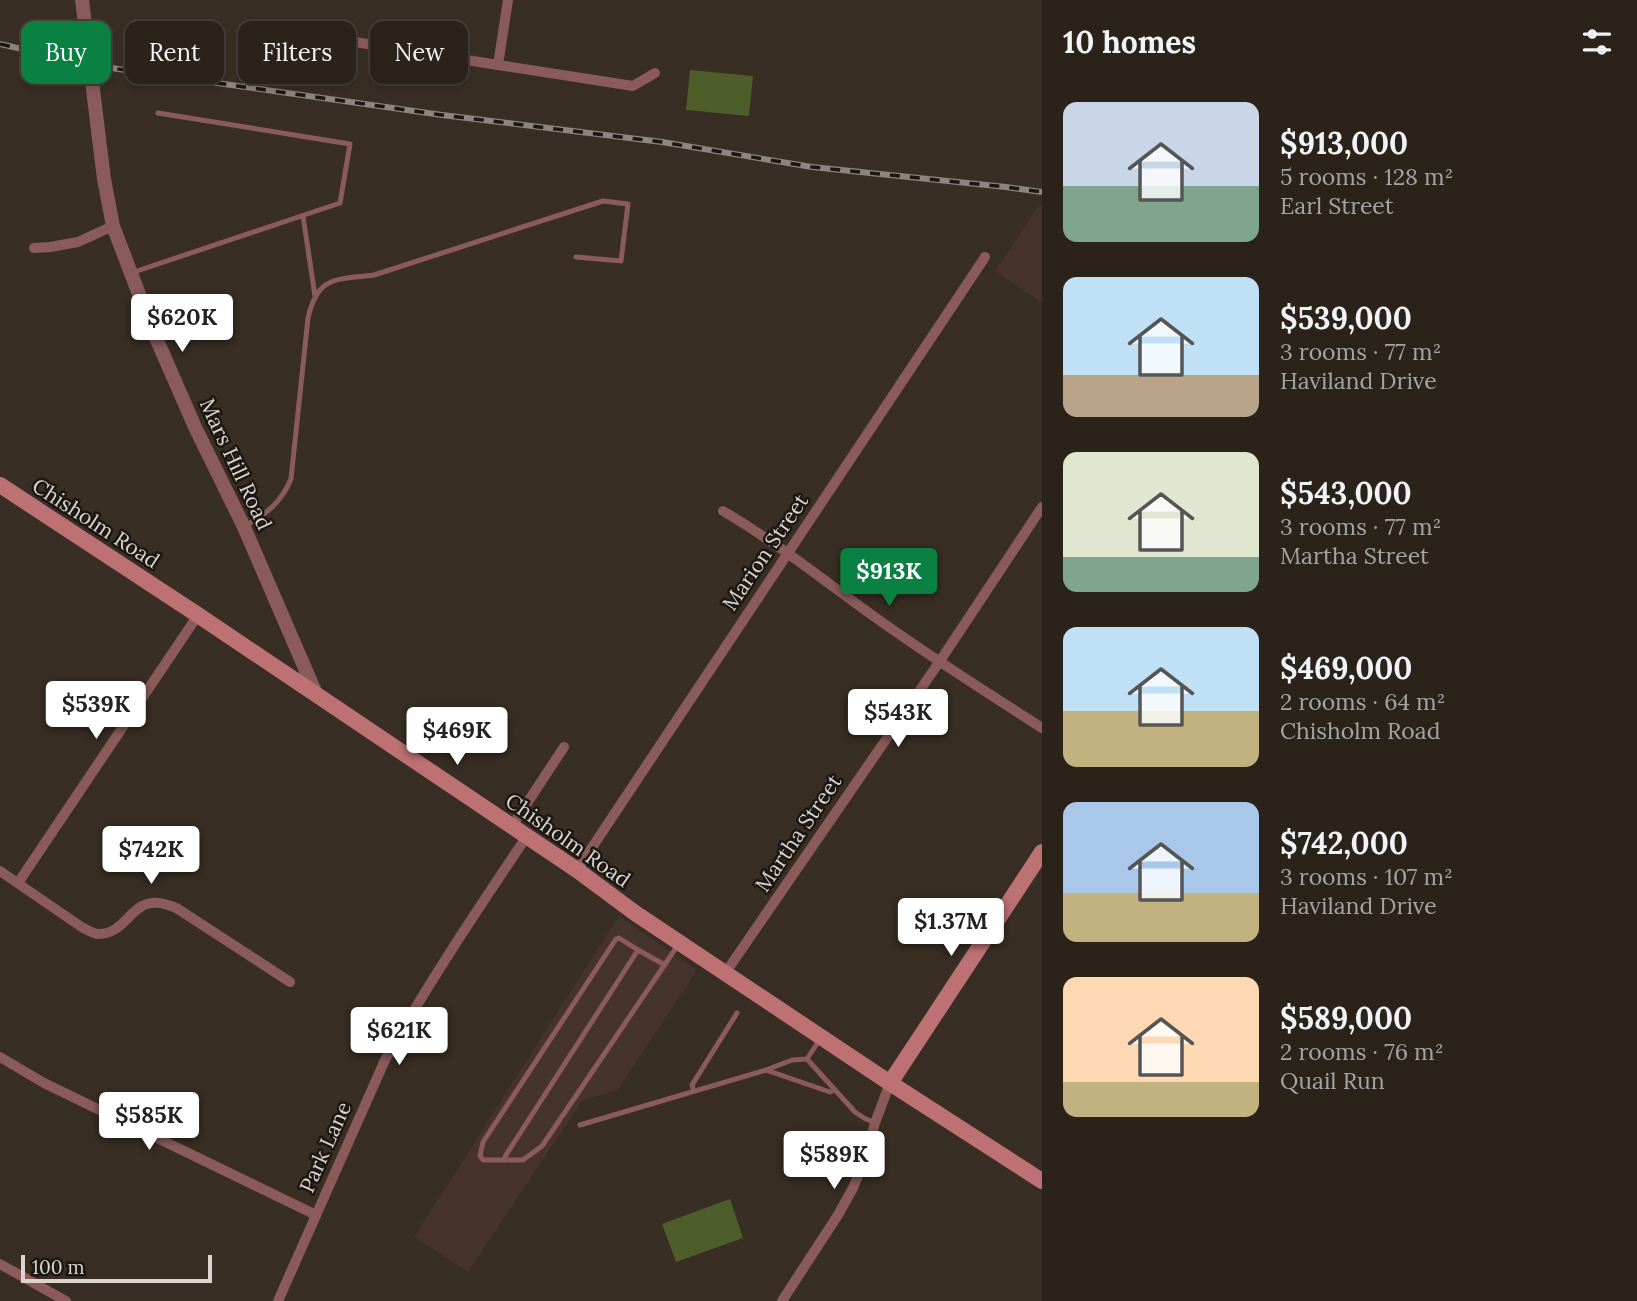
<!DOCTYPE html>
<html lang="en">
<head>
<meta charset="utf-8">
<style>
  body { margin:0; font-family:Lora,serif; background:#372f27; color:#f1f3f6; height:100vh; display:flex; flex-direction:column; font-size:26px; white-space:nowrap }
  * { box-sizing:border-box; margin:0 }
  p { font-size:23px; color:#a6a4a2 }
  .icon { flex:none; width:38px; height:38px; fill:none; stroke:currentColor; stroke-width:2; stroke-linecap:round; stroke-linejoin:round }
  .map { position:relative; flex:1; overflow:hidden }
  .panel { display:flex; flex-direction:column; background:#2b221a; width:595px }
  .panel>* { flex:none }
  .guide { position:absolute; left:21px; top:21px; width:665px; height:63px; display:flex; gap:14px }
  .scale { position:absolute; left:21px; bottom:18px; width:191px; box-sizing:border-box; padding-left:7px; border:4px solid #dcd5ce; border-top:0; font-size:19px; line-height:24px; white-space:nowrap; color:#dcd5ce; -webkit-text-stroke:5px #1c1712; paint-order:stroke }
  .price { position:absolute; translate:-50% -60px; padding:0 16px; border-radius:7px; background:#fff; color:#222; font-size:23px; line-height:46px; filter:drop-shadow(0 2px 4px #0008) }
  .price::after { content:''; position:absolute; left:50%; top:42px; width:21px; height:16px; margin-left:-10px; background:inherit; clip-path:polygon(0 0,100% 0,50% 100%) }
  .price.current { background:#0b8043; color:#fff }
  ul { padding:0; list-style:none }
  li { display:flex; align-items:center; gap:21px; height:175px; padding:0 21px }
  li span { display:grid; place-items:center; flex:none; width:196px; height:140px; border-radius:14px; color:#555 }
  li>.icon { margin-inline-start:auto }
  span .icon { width:84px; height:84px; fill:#fffc; stroke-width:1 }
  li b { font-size:30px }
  h2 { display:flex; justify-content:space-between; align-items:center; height:84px; padding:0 21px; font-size:30px }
  .tag { padding:0 24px; border-radius:14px; background:#2b221a; box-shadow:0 4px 10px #0003,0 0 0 2px #473f39; font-size:24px; line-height:63px }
  .tag.current { background:#0b8043; color:#fff }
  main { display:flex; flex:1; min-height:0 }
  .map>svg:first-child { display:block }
</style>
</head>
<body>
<main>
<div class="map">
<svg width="1042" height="1301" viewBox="0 0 1042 1301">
  <rect width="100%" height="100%" fill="#392e23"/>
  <g fill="#46332c">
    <polygon points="1038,206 1042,207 1042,303 995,271"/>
    <polygon points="619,916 697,970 618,1090 582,1101 468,1272 414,1237"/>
  </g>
  <g fill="#4d5e2b">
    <polygon points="690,70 753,76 749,116 686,110"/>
    <polygon points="730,1199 743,1238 676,1262 662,1224"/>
  </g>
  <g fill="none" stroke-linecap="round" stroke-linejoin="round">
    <g stroke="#8b5b5c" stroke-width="5">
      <polyline points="303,216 315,296"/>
      <polyline points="131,273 340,203 350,144 158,113"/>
      <path d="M 246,525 C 267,514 282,501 291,479 L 308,318 C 318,274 338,280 374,275 L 603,201 L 628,204 L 621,261 L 576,257"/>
      <polyline points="638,950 619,938 616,939 483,1142 480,1156 483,1160 523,1160 542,1146 678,945"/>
      <polyline points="820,1039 807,1059 855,1112 864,1118 875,1123"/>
      <polyline points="766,1070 792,1060 807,1059"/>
      <polyline points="694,1091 692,1085 737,1013"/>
      <polyline points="580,1125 766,1070 830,1092 835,1090"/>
      <polyline points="504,1160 506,1155 638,950 665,965"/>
    </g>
    <g stroke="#8b5b5c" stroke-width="10">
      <polyline points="508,0 498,65 633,86 655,73"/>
      <polyline points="343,40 498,65"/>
      <polyline points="34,248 50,247 78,242 113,226"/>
      <path d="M 723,511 C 776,542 823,580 872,615 C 927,655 985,691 1042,728"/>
      <polyline points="512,826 564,747"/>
      <polyline points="577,870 985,257"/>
      <path d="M 0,871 L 83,928 C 88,930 93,934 98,934 C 133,934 130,886 178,909 L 290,982"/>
      <polyline points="18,883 198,615"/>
      <polyline points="726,972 940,661 1042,507"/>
      <polyline points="0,1057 44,1083 316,1215"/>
      <polyline points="0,1264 66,1301"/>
      <path d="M 278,1301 L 385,1060 C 428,983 478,909 527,836"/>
      <polyline points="782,1301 838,1215 853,1188 865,1159 875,1123 890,1083"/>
    </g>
    <polyline stroke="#8b5b5c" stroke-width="14" points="82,0 104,179 113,226 153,331 195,427 244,527 317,696"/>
    <g stroke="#bd7174" stroke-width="16">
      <polyline points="0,485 198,615 577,870 635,913 890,1083 1042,1181"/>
      <polyline points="890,1083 1042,852"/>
    </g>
    <g stroke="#8e857c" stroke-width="6">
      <polyline id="rail" points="0,44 90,65 442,115 662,142 812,167 1006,187 1042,192"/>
    </g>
    <use href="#rail" stroke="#1c1712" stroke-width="3.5" stroke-dasharray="10" stroke-linecap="butt"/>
  </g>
  <g text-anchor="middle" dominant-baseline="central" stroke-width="5" stroke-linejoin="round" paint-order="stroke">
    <g font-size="21" fill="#dcd5ce" stroke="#1c1712">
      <text transform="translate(236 464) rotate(65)">Mars Hill Road</text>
      <text transform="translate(96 523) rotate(33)">Chisholm Road</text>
      <text transform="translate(765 552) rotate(-56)">Marion Street</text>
      <text transform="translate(798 833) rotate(-56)">Martha Street</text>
      <text transform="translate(568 840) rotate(35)">Chisholm Road</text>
      <text transform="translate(325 1147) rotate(-66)">Park Lane</text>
    </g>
  </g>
</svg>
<div class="scale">100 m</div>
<b class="price" style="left:182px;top:354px">$620K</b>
<b class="price current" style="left:889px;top:608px">$913K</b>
<b class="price" style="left:96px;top:741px">$539K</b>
<b class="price" style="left:898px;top:749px">$543K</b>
<b class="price" style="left:457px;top:767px">$469K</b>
<b class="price" style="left:151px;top:886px">$742K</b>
<b class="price" style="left:951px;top:958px">$1.37M</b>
<b class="price" style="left:399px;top:1067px">$621K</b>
<b class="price" style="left:149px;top:1152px">$585K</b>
<b class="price" style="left:834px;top:1191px">$589K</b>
<div class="guide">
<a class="tag current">Buy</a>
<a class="tag">Rent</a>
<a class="tag">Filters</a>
<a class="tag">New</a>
</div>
</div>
<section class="panel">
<h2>10 homes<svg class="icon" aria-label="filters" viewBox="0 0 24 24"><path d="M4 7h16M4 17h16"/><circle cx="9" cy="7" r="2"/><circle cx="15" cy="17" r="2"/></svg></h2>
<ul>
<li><span style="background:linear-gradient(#c9d6e8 60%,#7fa58c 0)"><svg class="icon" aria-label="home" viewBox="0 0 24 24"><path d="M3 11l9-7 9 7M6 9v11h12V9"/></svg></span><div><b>$913,000</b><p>5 rooms · 128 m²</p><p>Earl Street</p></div></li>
<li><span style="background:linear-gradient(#bfe0f5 70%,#b9a48a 0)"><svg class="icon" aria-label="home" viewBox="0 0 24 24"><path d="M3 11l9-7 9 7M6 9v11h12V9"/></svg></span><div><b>$539,000</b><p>3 rooms · 77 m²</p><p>Haviland Drive</p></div></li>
<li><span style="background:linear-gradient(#dfe7d0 75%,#7fa58c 0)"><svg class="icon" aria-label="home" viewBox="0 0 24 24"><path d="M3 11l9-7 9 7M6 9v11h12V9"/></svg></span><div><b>$543,000</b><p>3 rooms · 77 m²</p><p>Martha Street</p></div></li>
<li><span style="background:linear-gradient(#bfe0f5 60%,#c2b280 0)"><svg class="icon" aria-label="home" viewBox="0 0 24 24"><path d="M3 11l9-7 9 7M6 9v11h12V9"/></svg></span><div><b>$469,000</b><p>2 rooms · 64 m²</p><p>Chisholm Road</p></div></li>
<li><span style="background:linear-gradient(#a9c7e8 65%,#c2b280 0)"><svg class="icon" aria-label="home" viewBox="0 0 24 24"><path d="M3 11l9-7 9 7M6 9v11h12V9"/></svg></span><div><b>$742,000</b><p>3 rooms · 107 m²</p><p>Haviland Drive</p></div></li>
<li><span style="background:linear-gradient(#ffd9b3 75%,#c2b280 0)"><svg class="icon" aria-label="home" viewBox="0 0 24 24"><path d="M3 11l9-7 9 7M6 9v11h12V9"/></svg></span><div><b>$589,000</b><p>2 rooms · 76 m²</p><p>Quail Run</p></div></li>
</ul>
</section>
</main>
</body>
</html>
